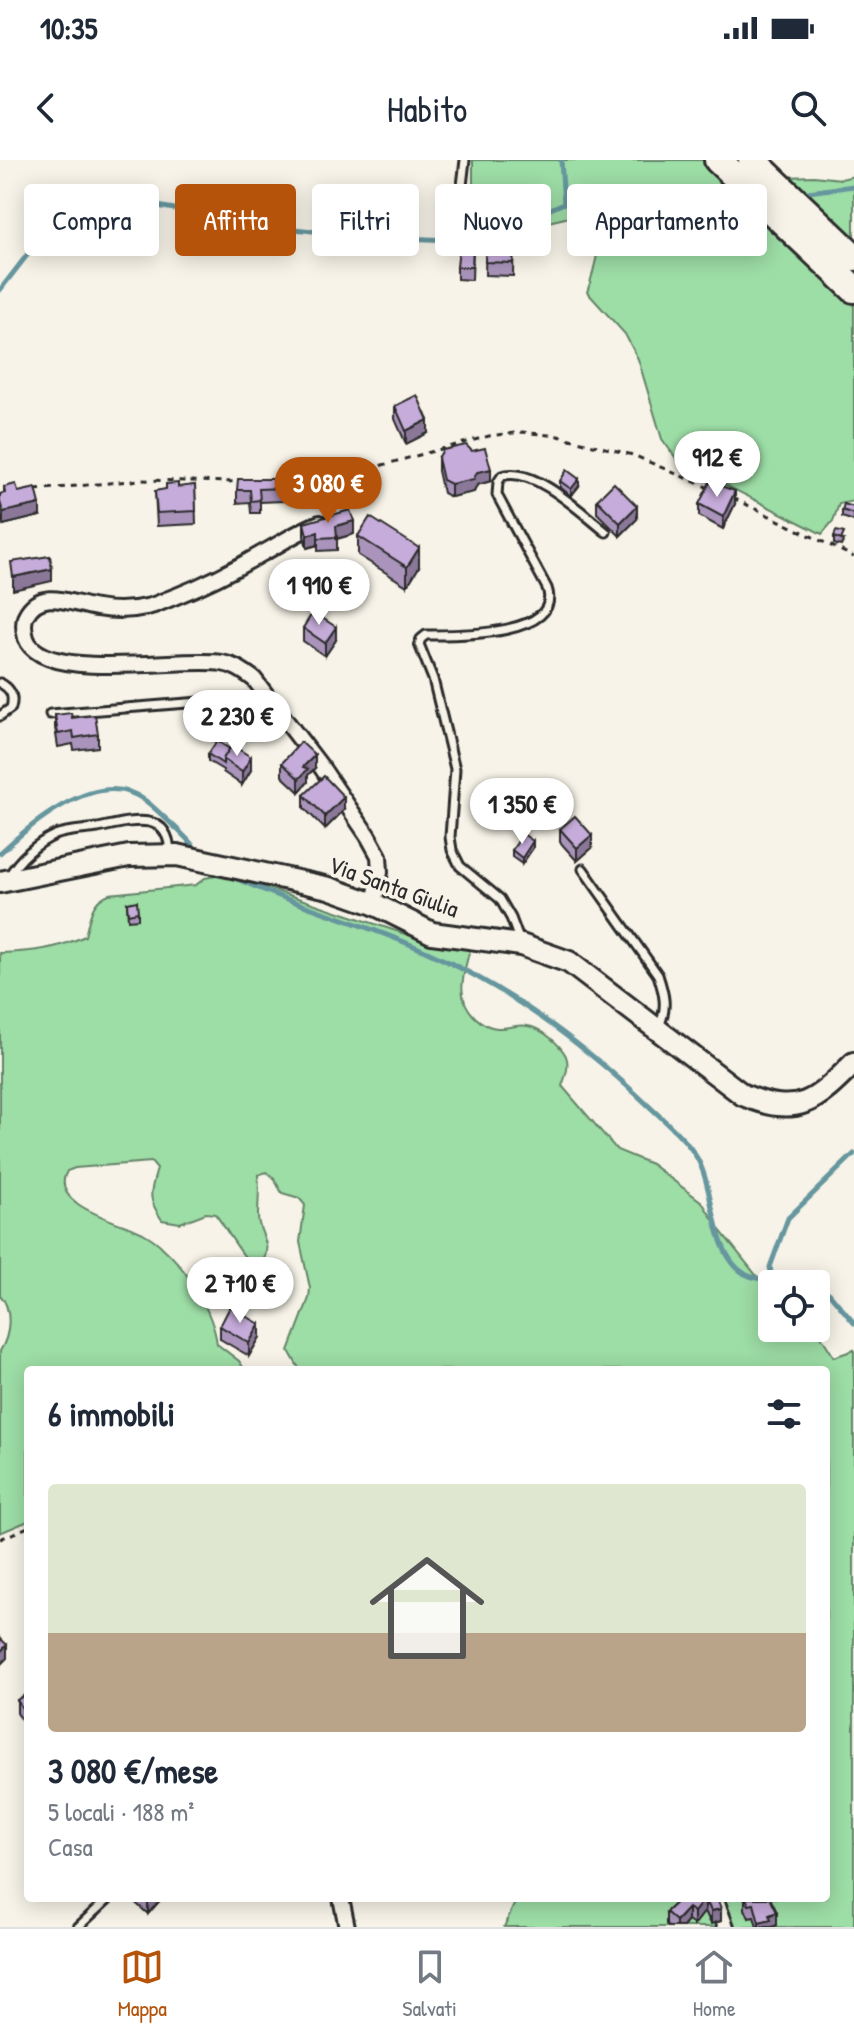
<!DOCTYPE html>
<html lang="it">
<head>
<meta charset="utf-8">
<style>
  body { margin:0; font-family:"Patrick Hand",sans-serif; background:#f6f6f7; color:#1f2937; height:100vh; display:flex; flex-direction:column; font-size:30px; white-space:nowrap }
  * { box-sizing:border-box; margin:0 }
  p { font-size:26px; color:#747a83 }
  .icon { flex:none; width:44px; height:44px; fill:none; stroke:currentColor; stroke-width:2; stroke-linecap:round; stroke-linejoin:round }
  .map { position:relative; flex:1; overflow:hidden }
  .drawer { position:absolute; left:24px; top:1206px; width:806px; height:536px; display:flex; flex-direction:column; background:#fff; border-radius:8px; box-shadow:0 4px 20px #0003 }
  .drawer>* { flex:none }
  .hud { position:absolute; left:24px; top:24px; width:806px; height:72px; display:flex; gap:16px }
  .tools { position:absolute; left:758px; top:1110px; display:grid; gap:16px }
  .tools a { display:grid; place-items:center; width:72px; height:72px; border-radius:8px; background:#fff; box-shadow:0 4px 20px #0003; font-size:40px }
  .price { position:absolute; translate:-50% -68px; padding:0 18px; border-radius:28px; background:#fff; color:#222; font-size:26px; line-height:52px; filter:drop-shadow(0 2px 4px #0008) }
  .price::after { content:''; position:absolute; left:50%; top:48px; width:24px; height:18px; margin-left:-12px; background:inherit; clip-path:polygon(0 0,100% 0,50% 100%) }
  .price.current { background:#b45309; color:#fff }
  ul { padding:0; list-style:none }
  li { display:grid; align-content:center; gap:16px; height:424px; padding:0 24px }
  li span { display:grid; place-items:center; height:248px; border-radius:8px; color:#555 }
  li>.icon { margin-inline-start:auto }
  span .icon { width:144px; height:144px; fill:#fffc; stroke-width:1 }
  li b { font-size:34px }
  h2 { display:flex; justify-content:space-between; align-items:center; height:96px; padding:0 24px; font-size:34px }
  .pill { padding:0 28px; border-radius:8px; background:#fff; box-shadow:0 4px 20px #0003; font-size:28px; line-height:72px }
  .pill.current { background:#b45309; color:#fff }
  .status { display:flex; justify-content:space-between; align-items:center; height:56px; padding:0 40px; background:#fff; direction:ltr }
  .status svg { height:22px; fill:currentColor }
  header { display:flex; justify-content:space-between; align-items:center; height:104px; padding:0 24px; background:#fff; font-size:36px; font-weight:600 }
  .menu { display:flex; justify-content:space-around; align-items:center; height:112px; border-top:2px solid #e0e1e3; background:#fff; font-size:22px; color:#747a83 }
  .menu a { display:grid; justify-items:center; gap:4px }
  .menu .current { color:#b45309 }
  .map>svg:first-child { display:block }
</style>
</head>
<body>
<div class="status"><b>10:35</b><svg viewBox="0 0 49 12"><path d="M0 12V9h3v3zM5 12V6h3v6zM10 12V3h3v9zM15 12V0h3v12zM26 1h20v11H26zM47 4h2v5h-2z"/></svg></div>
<header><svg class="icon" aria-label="back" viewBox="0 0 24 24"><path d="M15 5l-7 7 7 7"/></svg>Habito<svg class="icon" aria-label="search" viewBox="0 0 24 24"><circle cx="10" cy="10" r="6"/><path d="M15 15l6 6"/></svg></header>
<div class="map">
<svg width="854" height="1767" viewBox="0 0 854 1767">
  <rect width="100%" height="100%" fill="#f7f3e8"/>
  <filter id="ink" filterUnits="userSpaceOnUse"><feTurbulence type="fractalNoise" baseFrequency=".0125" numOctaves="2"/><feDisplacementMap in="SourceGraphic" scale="16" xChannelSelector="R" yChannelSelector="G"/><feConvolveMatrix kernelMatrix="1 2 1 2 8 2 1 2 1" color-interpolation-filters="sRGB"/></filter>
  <g filter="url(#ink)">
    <g fill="#9ddda6" stroke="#648468" stroke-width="2">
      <path d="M 473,0 L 729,0 L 785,17 L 814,16 L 841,19 L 854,16 L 854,341 L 839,344 L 833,361 L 822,374 L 678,301 L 662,279 L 638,199 L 625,174 L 587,132 C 597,105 599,78 607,51 L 582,54 L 473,80 Z"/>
      <path d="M 226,714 L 408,775 L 470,789 C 464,813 454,837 475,857 C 481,863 488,867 497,868 C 507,869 518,864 528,866 C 541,868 560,884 566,896 C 570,906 565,917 562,926 L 617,990 L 651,1004 L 702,1042 L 719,1069 L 772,1135 L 772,1168 L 816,1168 L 834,1197 L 854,1190 L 854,1767 L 504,1767 L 517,1738 L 826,1738 L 826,1210 L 300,1210 L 289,1191 L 309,1138 L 310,1128 L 300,1082 L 305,1045 L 299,1038 L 282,1033 L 273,1017 L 266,1012 L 258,1015 C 260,1030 258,1042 258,1056 C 258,1074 273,1083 263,1101 C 257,1102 256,1104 250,1102 C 244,1100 223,1063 215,1054 L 206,1053 L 180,1063 L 162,1060 C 147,1038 150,1033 157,1009 L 151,1002 L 75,1008 L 67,1011 C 47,1046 122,1062 143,1073 C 150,1077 158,1082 163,1088 C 187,1109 213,1152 217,1184 L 239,1201 L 245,1210 L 28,1210 L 28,1361 L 0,1373 L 0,1191 C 10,1176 13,1149 0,1135 L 0,793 C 31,792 57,789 85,776 C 90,757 91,741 109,734 L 196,725 L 205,718 Z"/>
    </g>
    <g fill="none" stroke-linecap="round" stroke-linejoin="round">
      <g stroke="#66969e" stroke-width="5">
        <polyline points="561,0 564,43"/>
        <polyline points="800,33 854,26"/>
        <polyline points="0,130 48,68 79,50 125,40 267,66 358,76 450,80 510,67 564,43 730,60 757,51"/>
        <path d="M 0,693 C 30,665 86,618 129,632 C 144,637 153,647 164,657 C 177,669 189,679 199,693"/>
        <path d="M 233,717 C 295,746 362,762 425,791 C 509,828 586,886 652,949 C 668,964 686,979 697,998 C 715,1029 711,1094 745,1114 C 756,1121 789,1121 804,1124"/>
        <polyline points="772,1118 770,1107 788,1058 854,994"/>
        <polyline points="816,1128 829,1133 854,1163"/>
      </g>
      <g stroke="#2b2b2b" stroke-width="13">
        <g id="lane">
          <polyline points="458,60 465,0"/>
          <path d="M 0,523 C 12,529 14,537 11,548 L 0,556"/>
          <polyline points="50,554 225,540 244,542 280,557"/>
          <path d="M 583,709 L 658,815 C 664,833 668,848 659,866"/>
          <path d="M 9,716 C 19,699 37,683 55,675 C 68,670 85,670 98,668 C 128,662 169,648 170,693"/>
          <path d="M 520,782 L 511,758 L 500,739 L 460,706 L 452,690 L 450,677 L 455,609 L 433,519 L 419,484 L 421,479 L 426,475 C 454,475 564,477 547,428 L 497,335 L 498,322 L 502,316 C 533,305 583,354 606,372"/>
          <polyline points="78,1767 109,1738"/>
        </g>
      </g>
      <g stroke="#2b2b2b" stroke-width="20">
        <g id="street">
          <path d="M 320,363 C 298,371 282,383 261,394 C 234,410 204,425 174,437 C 165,440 155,446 146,447 C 129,451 114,451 97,448 C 74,445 41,426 26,455 C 23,462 24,471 26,478 C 42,524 181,496 222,503 C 235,505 244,512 254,519 L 322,608 L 368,676 L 379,696 L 380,712 L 374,744"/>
          <polyline points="341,1738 347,1767"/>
          <polyline points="715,1738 726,1767"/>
        </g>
      </g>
      <g stroke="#2b2b2b" stroke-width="26">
        <path id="secondary" d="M 0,722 L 129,696 L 177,695 L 329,728 L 374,744 L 432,773 L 521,785 L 569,802 L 743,935 C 799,958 815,942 854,903"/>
      </g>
      <g stroke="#2b2b2b" stroke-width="32">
        <g id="highway">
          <polyline points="718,0 854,129"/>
          <polyline points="752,0 854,97"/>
        </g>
      </g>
      <g stroke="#2b2b2b" stroke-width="3" stroke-dasharray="6 6" stroke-linecap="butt">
        <polyline points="346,315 489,276 522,272 558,276 633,295 711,329"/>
        <polyline points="279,321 311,320"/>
        <polyline points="35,330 140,320 239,322"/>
        <polyline points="733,338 854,397"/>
        <polyline points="0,1379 28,1367"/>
      </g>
      <use href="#lane" stroke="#f7f3e8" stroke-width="7"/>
      <use href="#street" stroke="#f7f3e8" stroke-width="14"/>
      <use href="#secondary" stroke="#f7f3e8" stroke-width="20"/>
      <use href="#highway" stroke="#f7f3e8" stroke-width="26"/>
    </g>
    <g fill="#aa94bb" stroke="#2b2b2b" stroke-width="2">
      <polygon points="486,71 514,71 513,116 485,115"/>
      <polygon points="473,86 472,120 457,119 457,107"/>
      <polygon points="395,246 428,273 406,284 395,259"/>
      <polygon points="438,298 491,321 477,325 474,332 451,337 443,333 438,311"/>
      <polygon points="310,316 349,327 349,339 313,346 310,329"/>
      <polygon points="282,319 283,341 260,342 260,353 251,353 250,342 237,343 237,330"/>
      <polygon points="560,321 579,326 571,336 560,327"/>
      <polygon points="195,325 196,364 157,366 155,331"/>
      <polygon points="4,327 18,332 40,356 3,365 0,355 0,334 4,333"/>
      <polygon points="597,340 637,359 620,376 597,353"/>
      <polygon points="699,344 735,344 723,369 699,356"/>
      <polygon points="854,347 854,361 842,357 842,350"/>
      <polygon points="304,363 354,374 337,379 337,390 318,391 318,385 307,388 304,376"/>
      <polygon points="358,376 419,407 407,426 358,395"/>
      <polygon points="834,377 844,380 841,386 834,384"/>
      <polygon points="303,468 336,480 325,496 303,481"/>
      <polygon points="55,555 72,558 98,574 98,587 74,590 73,584 58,587 55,568"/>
      <polygon points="208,594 251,610 242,625 223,612 223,610 208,601"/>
      <polygon points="282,603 315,608 308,615 308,622 299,632 282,616"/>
      <polygon points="304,635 344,650 325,669 304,648"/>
      <polygon points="560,669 592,688 577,701 560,682"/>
      <polygon points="533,688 522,704 512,697 512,690"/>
      <polygon points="127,743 138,752 138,759 128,760"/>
      <polygon points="220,1166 260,1177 249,1196 220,1179"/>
      <polygon points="28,1533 28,1570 17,1553 17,1540"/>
      <polygon points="130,1738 162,1738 148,1754"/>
      <polygon points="681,1738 717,1738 721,1761 711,1764 705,1751 694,1765 688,1761 683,1767 668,1767 666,1765 666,1752"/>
      <polygon points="745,1738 770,1738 777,1765 772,1767 757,1767 754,1757 749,1758 745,1749"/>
    </g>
    <g fill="#8b7899" stroke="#2b2b2b" stroke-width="2">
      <polygon points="428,260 428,273 406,284 406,271"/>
      <polygon points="491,309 491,321 477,325 474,332 451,337 451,324 477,312"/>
      <polygon points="579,319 579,326 571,336 571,329"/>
      <polygon points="735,331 735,344 723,369 723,357"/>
      <polygon points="40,344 40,356 3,365 3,352"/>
      <polygon points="637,346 637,359 620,376 620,363"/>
      <polygon points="354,361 354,374 336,379 336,366"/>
      <polygon points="318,372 318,385 307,388 307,375"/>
      <polygon points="419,388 419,407 407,426 407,407"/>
      <polygon points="52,409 52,421 13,430 13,417"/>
      <polygon points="336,467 336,480 325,496 325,483"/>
      <polygon points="315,595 315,608 308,615 308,622 299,632 299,619 303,607"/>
      <polygon points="251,597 251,610 242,625 242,612"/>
      <polygon points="344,637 344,650 325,669 325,656"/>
      <polygon points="592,675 592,688 577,701 577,688"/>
      <polygon points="533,681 533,688 522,704 522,698"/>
      <polygon points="260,1164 260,1177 249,1196 249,1183"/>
      <polygon points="7,1485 7,1498 0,1505 0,1492"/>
      <polygon points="151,1738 162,1738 148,1754 148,1741"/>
      <polygon points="705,1738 705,1751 694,1765 694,1752"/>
      <polygon points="688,1748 688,1761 683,1767 676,1767 676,1761"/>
      <polygon points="721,1749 721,1761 711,1764 711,1751"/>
      <polygon points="777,1752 777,1765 772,1767 759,1767 759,1763"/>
    </g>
    <g fill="#c6acda" stroke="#2b2b2b" stroke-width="2">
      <polygon points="486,71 514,71 513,103 485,102"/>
      <polygon points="459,86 473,86 472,107 457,107"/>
      <polygon points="417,235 428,260 406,271 395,246"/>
      <polygon points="466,285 472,291 485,288 491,309 477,312 474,319 451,324 443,320 438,298 443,290"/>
      <polygon points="345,309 349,327 313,334 310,316"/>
      <polygon points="567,310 579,319 571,329 560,321"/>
      <polygon points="238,319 282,319 283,328 259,329 260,340 251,341 250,330 237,330"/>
      <polygon points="710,322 735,331 723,357 699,344"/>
      <polygon points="178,323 178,327 195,325 196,351 157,353 155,331 166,329 166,324"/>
      <polygon points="614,323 637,346 620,363 597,340"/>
      <polygon points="16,324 18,332 36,328 40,344 3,352 0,342 0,334 5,333 4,327"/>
      <polygon points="844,344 854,347 854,354 842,350"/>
      <polygon points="350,350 354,361 336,366 337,377 318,378 318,372 307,375 304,363"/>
      <polygon points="370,357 419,388 407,407 358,376"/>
      <polygon points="836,371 844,373 841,380 834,377"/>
      <polygon points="50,396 52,409 13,417 11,402"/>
      <polygon points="313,452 336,467 325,483 303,468"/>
      <polygon points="71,553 72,558 95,555 98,574 74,578 73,571 58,574 55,555"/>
      <polygon points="217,581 230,589 223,599 223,604 208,594"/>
      <polygon points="301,582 315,595 303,607 308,609 299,619 282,603"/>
      <polygon points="232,585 251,597 242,612 223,599"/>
      <polygon points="324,616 344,637 325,656 304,635"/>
      <polygon points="575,656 592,675 577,688 560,669"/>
      <polygon points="523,674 533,681 522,698 512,690"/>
      <polygon points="137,741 138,752 128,754 127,743"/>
      <polygon points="230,1147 260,1164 249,1183 220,1166"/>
      <polygon points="0,1478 7,1485 0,1492"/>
      <polygon points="28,1533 28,1557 17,1540"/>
      <polygon points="681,1738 705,1738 694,1752 688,1748 676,1761 666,1752"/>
      <polygon points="705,1738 717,1738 721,1749 711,1751"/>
      <polygon points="746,1738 770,1738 777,1752 769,1755 771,1760 759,1763 754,1744 749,1745"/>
    </g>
  </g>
  <g text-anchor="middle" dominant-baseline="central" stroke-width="7" stroke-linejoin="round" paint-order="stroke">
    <g font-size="24" fill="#2b2b2b" stroke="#f7f3e8">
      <text transform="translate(394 726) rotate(20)">Via Santa Giulia</text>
    </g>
  </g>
</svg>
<div class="tools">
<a><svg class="icon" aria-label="locate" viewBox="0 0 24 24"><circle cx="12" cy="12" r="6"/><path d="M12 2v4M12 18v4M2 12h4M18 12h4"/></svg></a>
</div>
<b class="price" style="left:717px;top:339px">912 €</b>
<b class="price current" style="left:328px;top:365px">3 080 €</b>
<b class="price" style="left:319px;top:467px">1 910 €</b>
<b class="price" style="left:237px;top:598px">2 230 €</b>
<b class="price" style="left:522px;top:686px">1 350 €</b>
<b class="price" style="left:240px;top:1165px">2 710 €</b>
<div class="hud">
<a class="pill">Compra</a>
<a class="pill current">Affitta</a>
<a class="pill">Filtri</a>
<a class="pill">Nuovo</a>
<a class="pill">Appartamento</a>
</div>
<section class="drawer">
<h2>6 immobili<svg class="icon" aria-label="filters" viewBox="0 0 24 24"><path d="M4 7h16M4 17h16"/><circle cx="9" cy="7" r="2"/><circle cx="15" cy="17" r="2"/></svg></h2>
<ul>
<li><span style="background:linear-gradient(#dfe7d0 60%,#b9a48a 0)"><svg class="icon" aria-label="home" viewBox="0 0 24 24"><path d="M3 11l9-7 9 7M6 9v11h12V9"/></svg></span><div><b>3 080 €/mese</b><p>5 locali · 188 m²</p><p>Casa</p></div></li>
</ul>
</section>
</div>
<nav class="menu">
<a class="current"><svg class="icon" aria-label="map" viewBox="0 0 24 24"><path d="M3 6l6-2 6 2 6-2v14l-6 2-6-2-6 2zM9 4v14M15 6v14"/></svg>Mappa</a>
<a><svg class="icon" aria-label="saved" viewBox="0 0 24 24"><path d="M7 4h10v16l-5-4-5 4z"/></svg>Salvati</a>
<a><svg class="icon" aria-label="home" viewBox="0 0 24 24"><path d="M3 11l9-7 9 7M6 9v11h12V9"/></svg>Home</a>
</nav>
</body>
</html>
